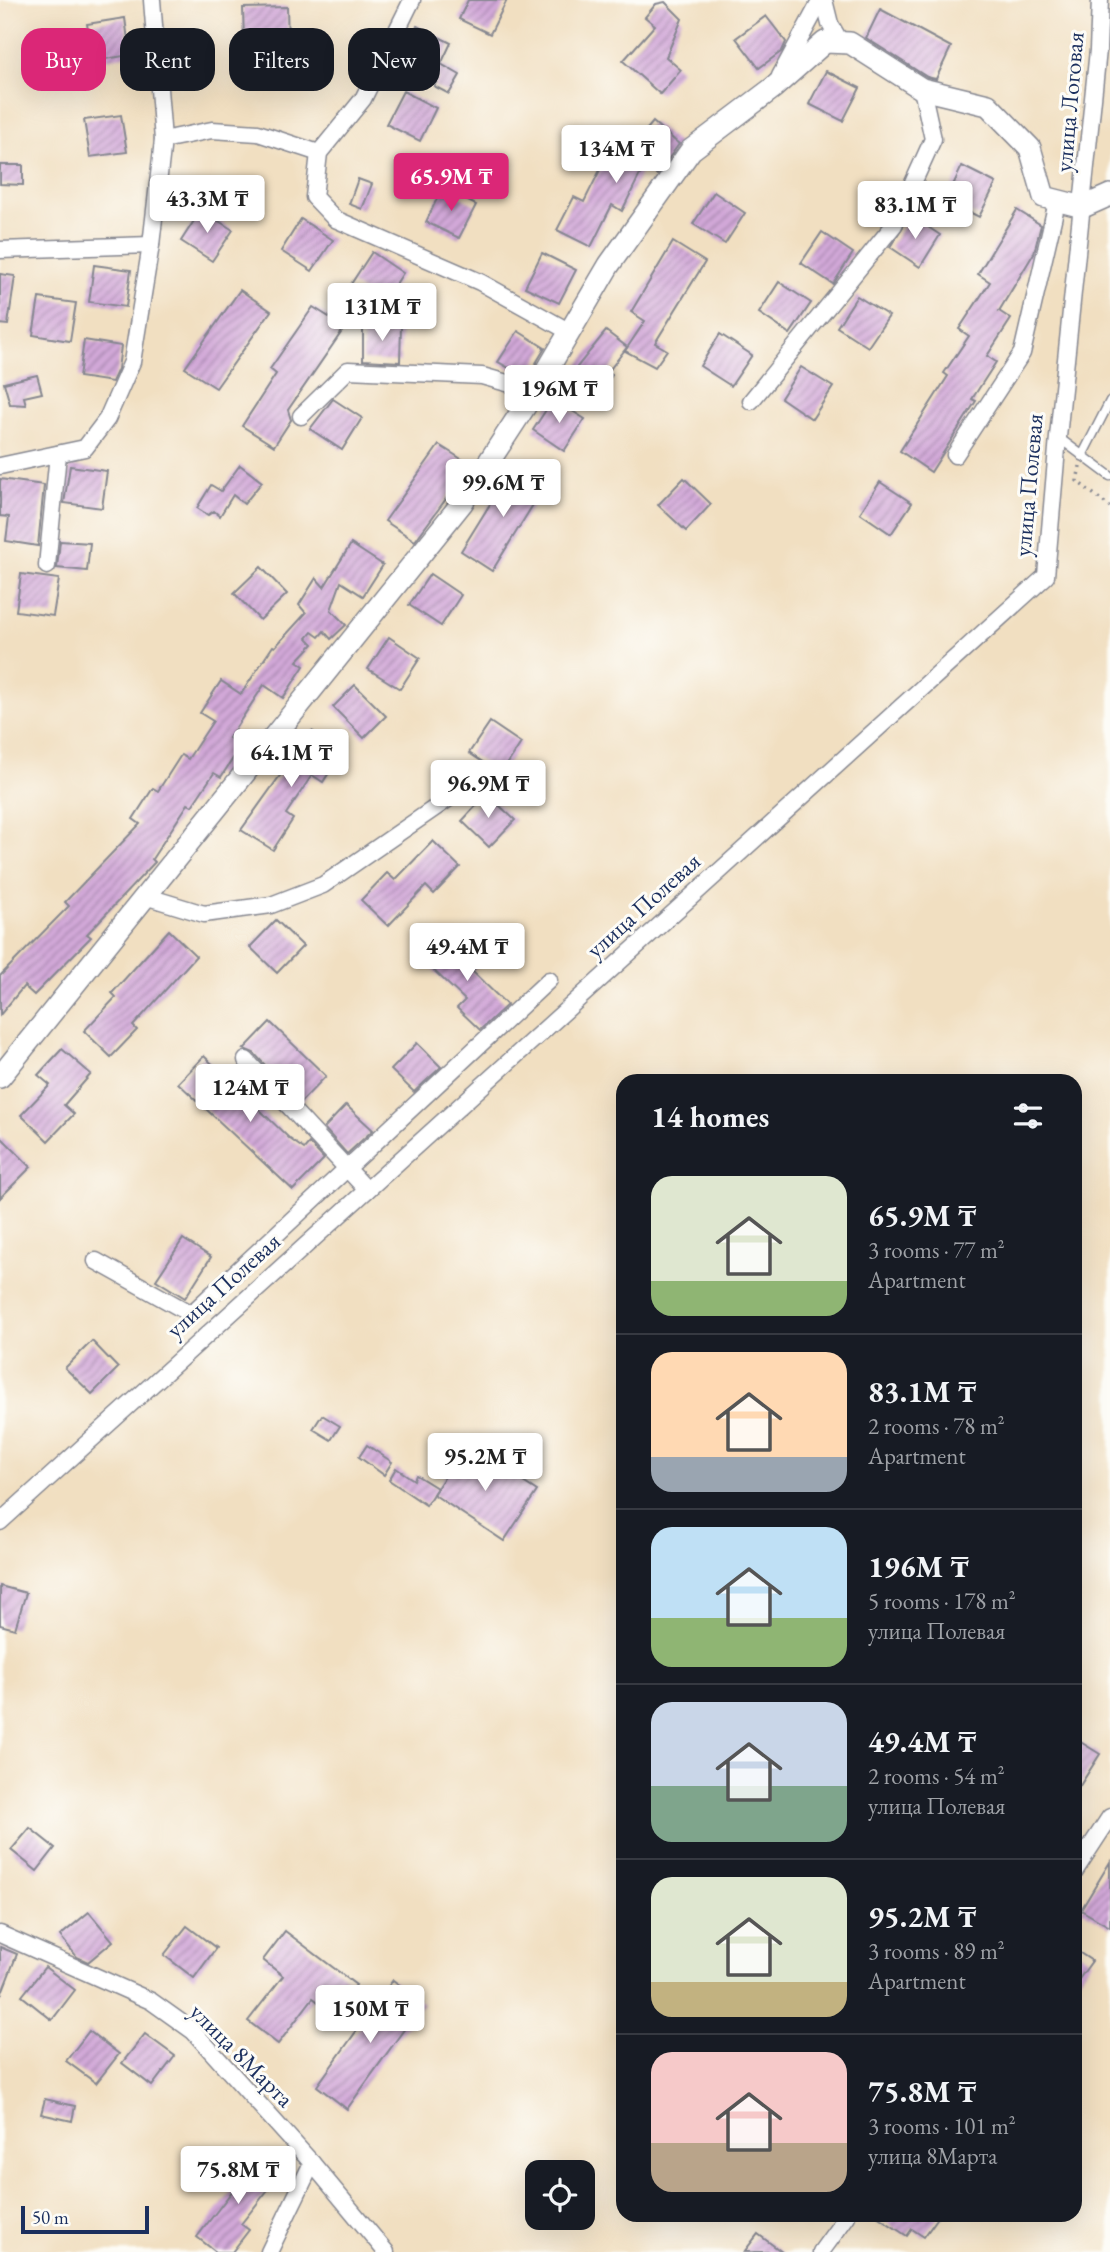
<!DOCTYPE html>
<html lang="en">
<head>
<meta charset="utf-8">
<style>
  body { margin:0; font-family:"EB Garamond",serif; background:#242831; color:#f1f3f6; height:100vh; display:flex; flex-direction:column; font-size:26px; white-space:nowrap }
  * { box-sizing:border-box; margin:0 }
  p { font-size:23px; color:#9ea1a6 }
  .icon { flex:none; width:38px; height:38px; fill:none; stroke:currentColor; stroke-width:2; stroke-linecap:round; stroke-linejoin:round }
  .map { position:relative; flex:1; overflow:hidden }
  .drawer { position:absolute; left:616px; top:1074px; width:466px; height:1148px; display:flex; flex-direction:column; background:#171b24; border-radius:21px; box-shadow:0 7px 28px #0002 }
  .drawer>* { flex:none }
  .top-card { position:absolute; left:21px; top:28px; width:490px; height:63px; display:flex; gap:14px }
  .controls { position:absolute; left:525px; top:2160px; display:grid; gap:14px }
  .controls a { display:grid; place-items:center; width:70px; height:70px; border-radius:14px; background:#171b24; box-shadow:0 7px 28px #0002; font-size:35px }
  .scale { position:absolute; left:21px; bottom:18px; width:128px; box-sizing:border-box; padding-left:7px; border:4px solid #1b2f5e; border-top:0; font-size:19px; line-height:24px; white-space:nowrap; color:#1b2f5e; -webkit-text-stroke:5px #fdfcf7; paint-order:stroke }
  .price { position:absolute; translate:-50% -60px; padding:0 16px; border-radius:7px; background:#fff; color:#222; font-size:23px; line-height:46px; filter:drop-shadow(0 2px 4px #0008) }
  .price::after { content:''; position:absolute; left:50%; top:42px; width:21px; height:16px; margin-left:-10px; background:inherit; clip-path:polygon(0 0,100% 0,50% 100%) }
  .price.selected { background:#db2777; color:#fff }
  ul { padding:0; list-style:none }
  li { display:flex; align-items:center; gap:21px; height:175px; padding:0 35px }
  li+li { border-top:2px solid #363941 }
  li span { display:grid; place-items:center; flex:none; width:196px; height:140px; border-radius:21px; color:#555 }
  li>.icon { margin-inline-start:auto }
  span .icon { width:84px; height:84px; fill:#fffc; stroke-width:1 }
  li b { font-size:30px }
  h2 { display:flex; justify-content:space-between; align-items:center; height:84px; padding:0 35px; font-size:30px }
  .chip { padding:0 24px; border-radius:21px; background:#171b24; box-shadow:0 7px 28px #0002; font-size:24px; line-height:63px }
  .chip.selected { background:#db2777; color:#fff }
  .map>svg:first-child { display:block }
</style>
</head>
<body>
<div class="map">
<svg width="1110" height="2252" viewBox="0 0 1110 2252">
  <defs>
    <pattern id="building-hatch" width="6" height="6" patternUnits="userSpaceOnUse" patternTransform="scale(1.75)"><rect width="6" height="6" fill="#d2a8d8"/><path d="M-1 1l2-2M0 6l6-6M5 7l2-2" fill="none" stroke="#aa89b2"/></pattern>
  </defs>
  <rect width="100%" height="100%" fill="#fdfcf7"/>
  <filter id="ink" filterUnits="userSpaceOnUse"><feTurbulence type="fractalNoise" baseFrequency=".0143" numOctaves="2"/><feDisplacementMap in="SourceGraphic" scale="14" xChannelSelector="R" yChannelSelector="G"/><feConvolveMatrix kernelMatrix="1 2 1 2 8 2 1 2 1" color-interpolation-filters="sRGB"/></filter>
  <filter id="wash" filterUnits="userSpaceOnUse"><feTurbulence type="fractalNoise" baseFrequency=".00686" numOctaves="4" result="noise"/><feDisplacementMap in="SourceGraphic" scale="28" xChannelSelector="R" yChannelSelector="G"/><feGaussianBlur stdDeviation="1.57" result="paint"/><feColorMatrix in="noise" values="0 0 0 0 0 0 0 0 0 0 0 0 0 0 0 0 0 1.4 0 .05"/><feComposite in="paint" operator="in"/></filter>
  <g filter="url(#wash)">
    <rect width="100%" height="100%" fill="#f1dfc1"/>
    <g id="blocks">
      <g fill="url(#building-hatch)">
        <polygon points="468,0 507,0 490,34 459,19"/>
        <polygon points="665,2 682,19 666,57 681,70 660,94 623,61 655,25 645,17 656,4"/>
        <polygon points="287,7 288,41 244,42 243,8"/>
        <polygon points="880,9 951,47 936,79 927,77 866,38"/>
        <polygon points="766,16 786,42 782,51 759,68 736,38"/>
        <polygon points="125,18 130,55 93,61 87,24"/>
        <polygon points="417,26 451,43 441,64 460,75 449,94 434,86 439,78 401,59"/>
        <polygon points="826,71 860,88 843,121 809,104"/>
        <polygon points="403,91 436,108 420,141 386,124"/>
        <polygon points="121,115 127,152 90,157 84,120"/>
        <polygon points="653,122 679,144 657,175 645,164 622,211 612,205 591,247 557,230 574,197 584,202 605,160 616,166"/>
        <polygon points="0,165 23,165 23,185 0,184"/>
        <polygon points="962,166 996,183 979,217 946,200"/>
        <polygon points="358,179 372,184 362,209 349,204"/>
        <polygon points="442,188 476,205 459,238 426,222"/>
        <polygon points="714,192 745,213 725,244 693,224"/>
        <polygon points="201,210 233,230 212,261 181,241"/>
        <polygon points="1017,210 1041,225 1034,253 999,311 1011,319 987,356 996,362 972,399 976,401 931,472 900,451 948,376 944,373 969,336 959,329 990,282 978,274"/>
        <polygon points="910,215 940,235 920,267 890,247"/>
        <polygon points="301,219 333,240 312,271 281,251"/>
        <polygon points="822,232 853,253 833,284 801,263"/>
        <polygon points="673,242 705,262 655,343 667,350 655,367 625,351 645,321 631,312"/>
        <polygon points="372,252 403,273 383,304 351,284"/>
        <polygon points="542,253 576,270 559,303 525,287"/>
        <polygon points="94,265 131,270 126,307 89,302"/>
        <polygon points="0,274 15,276 8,325 0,324"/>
        <polygon points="779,282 811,303 790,334 759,313"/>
        <polygon points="240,290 271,311 216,388 185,368"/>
        <polygon points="857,296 889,316 868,347 837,327"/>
        <polygon points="39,298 76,303 70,341 33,335"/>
        <polygon points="313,307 345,327 288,410 291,420 274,446 242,426 276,374 270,369"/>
        <polygon points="363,326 401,326 400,362 363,360"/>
        <polygon points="518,331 545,348 527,378 498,362"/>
        <polygon points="606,331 627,347 608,372 612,375 598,397 569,377"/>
        <polygon points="720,334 752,355 731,386 700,366"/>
        <polygon points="84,340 121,346 118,369 112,382 79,377"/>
        <polygon points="801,367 833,387 812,419 781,398"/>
        <polygon points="37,375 42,393 24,397 26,405 10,404 4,383"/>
        <polygon points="333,399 362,418 342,450 310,429"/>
        <polygon points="553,399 585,419 564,451 533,430"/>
        <polygon points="439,445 471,465 415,541 385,521"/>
        <polygon points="240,465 262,482 244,504 233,495 220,516 214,511 208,515 197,508 211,485 221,491"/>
        <polygon points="70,466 107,471 102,508 64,503"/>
        <polygon points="513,467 544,487 492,571 461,551"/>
        <polygon points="684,478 711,504 686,531 658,505"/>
        <polygon points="0,479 44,485 38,546 6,541 9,517 0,516"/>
        <polygon points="880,482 912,503 891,534 860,513"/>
        <polygon points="60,541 90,543 87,571 57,568"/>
        <polygon points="351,544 383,565 363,596 341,582 331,610 346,625 331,639 324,631 319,637 312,632 307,638 313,644 297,661 304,666 283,698 264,685 229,738 241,746 221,777 214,773 192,806 188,804 152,859 155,862 87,934 91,937 34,995 24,986 0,1015 0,976 69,906 65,902 140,824 133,819 153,788 158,791 181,755 188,759 213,721 200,713 221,681 241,694 273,646 275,647 306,613 299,605 316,578 324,587"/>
        <polygon points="261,567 287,594 260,620 234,593"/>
        <polygon points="21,574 59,579 53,616 16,611"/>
        <polygon points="430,574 461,595 441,626 409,605"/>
        <polygon points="389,637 420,658 400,689 368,669"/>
        <polygon points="355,685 386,716 364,738 333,707"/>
        <polygon points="490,722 521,743 501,774 469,753"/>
        <polygon points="312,731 343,751 323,782 312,775 286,814 293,819 273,850 241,830"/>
        <polygon points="487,794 515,820 489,847 462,821"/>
        <polygon points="433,841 460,867 434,894 426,886 388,926 361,900 387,873 395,880"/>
        <polygon points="276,920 303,946 277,973 250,947"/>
        <polygon points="169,930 196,956 133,1026 137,1030 111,1057 84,1031 116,997 112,993"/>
        <polygon points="453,937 480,963 472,971 507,1005 480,1030 457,1008 465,1000 427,964"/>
        <polygon points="270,1022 326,1076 300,1103 254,1053 244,1049"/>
        <polygon points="417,1043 441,1067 414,1092 391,1070"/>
        <polygon points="62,1049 91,1074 64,1105 74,1114 48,1141 21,1115 50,1085 38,1075"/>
        <polygon points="204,1056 290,1139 304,1149 309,1143 324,1159 293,1190 178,1083"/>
        <polygon points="346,1105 373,1130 347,1154 324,1128"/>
        <polygon points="0,1136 31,1167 0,1198"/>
        <polygon points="183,1239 211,1257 185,1298 156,1280"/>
        <polygon points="92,1341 118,1368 92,1394 65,1368"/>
        <polygon points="322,1415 340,1426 331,1440 313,1429"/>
        <polygon points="367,1445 392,1462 384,1475 359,1457"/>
        <polygon points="466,1445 537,1491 504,1541 433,1494"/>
        <polygon points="396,1468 414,1480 416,1475 437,1488 426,1505 389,1480"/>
        <polygon points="0,1586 26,1593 15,1629 0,1625"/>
        <polygon points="1074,1738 1100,1754 1074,1795"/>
        <polygon points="30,1828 55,1848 37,1871 11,1850"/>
        <polygon points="1110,1862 1110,1927 1081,1910"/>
        <polygon points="89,1912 113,1941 88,1962 77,1957 60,1936"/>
        <polygon points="187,1926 216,1948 194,1978 164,1955"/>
        <polygon points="285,1931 356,1985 334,2014 313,1998 278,2044 248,2021 283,1976 263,1960"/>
        <polygon points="0,1947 17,1954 1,1995 0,1995"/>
        <polygon points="1074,1949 1092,1961 1074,1986"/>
        <polygon points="45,1967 75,1990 52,2020 22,1996"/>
        <polygon points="393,1980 423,2003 347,2109 317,2086"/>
        <polygon points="89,2031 119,2054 96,2083 66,2061"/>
        <polygon points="145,2034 175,2056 152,2086 122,2063"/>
        <polygon points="45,2099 75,2106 72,2121 41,2114"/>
        <polygon points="248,2154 278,2177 241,2224 249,2230 232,2252 216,2252 197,2237 233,2190 225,2184"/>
        <polygon points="877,2216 939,2216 924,2237 912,2229 907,2236"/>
        <polygon points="758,2234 782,2252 744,2252"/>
      </g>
    </g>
  </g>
  <g filter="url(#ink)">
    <use href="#blocks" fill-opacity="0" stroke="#868790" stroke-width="2"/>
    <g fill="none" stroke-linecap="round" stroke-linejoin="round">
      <g stroke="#868790" stroke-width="11">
        <g id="service">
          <polyline points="1059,438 1110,476"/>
          <polyline points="1082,456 1110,401"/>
        </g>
      </g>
      <g stroke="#868790" stroke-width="19">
        <g id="minor">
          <polyline points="412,0 363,99 319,153 314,197 335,219 480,282 570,332"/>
          <polyline points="824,0 830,24 841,43"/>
          <polyline points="780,76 821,0"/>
          <polyline points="163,140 212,130 258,133 319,153"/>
          <polyline points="0,250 151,245"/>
          <polyline points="751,401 894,225 933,139 922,89"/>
          <polyline points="301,416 348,370 482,376 535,391"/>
          <polyline points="955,455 1022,353 1057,202"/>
          <polyline points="0,466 85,448 107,419 132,362 151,245 163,140 152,0"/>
          <polyline points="47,566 58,454"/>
          <polyline points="148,897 204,914 271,905 323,885 477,779"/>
          <polyline points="246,1060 367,1190"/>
          <polyline points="96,1261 191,1314 549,980"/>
          <polyline points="0,1522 1046,576 1058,437 1098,50 1100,0"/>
          <polyline points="1074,1872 1110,1817"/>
          <polyline points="0,1934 151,2001 193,2031 312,2163 269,2252"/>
          <polyline points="312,2163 386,2252"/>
          <polyline points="821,2252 847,2216"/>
        </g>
      </g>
      <g stroke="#868790" stroke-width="24">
        <polyline id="tertiary" points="0,1077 462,503 535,391 609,265 691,150 773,88 825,42 850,43 922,89 988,105 1030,148 1044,197 1083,207 1110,195"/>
      </g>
      <polyline stroke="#868790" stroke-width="3.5" stroke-dasharray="2 5" stroke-linecap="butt" points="1080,466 1077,481 1110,507"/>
      <use href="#service" stroke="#fff" stroke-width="8"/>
      <use href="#minor" stroke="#fff" stroke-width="16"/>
      <use href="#tertiary" stroke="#fff" stroke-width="21"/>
    </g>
  </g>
  <g text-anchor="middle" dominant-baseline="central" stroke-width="6" stroke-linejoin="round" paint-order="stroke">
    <g font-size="24" fill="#1b2f5e" stroke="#fdfcf7">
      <text transform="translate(1069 102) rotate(-85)">улица Логовая</text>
      <text transform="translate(1028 485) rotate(-85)">улица Полевая</text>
      <text transform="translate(643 905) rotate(-42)">улица Полевая</text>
      <text transform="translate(223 1285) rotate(-42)">улица Полевая</text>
      <text transform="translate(242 2055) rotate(45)">улица 8Марта</text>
    </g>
  </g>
</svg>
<div class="controls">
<a><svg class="icon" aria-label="locate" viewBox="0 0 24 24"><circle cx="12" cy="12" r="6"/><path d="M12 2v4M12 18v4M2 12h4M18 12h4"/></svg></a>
</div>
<div class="scale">50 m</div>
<b class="price" style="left:616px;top:185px">134M ₸</b>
<b class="price selected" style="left:451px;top:213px">65.9M ₸</b>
<b class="price" style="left:207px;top:235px">43.3M ₸</b>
<b class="price" style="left:915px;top:241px">83.1M ₸</b>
<b class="price" style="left:382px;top:343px">131M ₸</b>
<b class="price" style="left:559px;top:425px">196M ₸</b>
<b class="price" style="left:503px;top:519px">99.6M ₸</b>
<b class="price" style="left:291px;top:789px">64.1M ₸</b>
<b class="price" style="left:488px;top:820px">96.9M ₸</b>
<b class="price" style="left:467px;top:983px">49.4M ₸</b>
<b class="price" style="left:250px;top:1124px">124M ₸</b>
<b class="price" style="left:485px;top:1493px">95.2M ₸</b>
<b class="price" style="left:370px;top:2045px">150M ₸</b>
<b class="price" style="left:238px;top:2206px">75.8M ₸</b>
<div class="top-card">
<a class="chip selected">Buy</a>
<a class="chip">Rent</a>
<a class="chip">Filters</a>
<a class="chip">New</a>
</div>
<section class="drawer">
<h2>14 homes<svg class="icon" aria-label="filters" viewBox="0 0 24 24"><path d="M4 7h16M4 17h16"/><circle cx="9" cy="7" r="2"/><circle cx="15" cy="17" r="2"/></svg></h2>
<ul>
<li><span style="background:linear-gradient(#dfe7d0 75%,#8fb573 0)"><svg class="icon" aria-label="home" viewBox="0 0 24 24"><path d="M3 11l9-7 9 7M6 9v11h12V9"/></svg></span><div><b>65.9M ₸</b><p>3 rooms · 77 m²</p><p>Apartment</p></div></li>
<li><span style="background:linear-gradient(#ffd9b3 75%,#9aa5b1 0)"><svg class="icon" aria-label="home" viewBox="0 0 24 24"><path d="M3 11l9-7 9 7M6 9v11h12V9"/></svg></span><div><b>83.1M ₸</b><p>2 rooms · 78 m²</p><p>Apartment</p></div></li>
<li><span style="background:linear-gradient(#bfe0f5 65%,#8fb573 0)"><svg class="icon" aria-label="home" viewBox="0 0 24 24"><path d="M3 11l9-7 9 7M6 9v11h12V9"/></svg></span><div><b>196M ₸</b><p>5 rooms · 178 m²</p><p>улица Полевая</p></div></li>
<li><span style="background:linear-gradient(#c9d6e8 60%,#7fa58c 0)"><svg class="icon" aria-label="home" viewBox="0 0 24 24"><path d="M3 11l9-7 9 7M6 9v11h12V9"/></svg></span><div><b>49.4M ₸</b><p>2 rooms · 54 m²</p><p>улица Полевая</p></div></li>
<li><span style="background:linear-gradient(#dfe7d0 75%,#c2b280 0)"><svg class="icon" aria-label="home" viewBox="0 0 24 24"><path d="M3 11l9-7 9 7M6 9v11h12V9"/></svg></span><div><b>95.2M ₸</b><p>3 rooms · 89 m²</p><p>Apartment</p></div></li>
<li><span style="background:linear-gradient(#f6c9c9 65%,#b9a48a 0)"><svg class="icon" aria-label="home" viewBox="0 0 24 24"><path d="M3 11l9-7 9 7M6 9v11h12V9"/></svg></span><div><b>75.8M ₸</b><p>3 rooms · 101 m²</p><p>улица 8Марта</p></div></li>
</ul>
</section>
</div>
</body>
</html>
